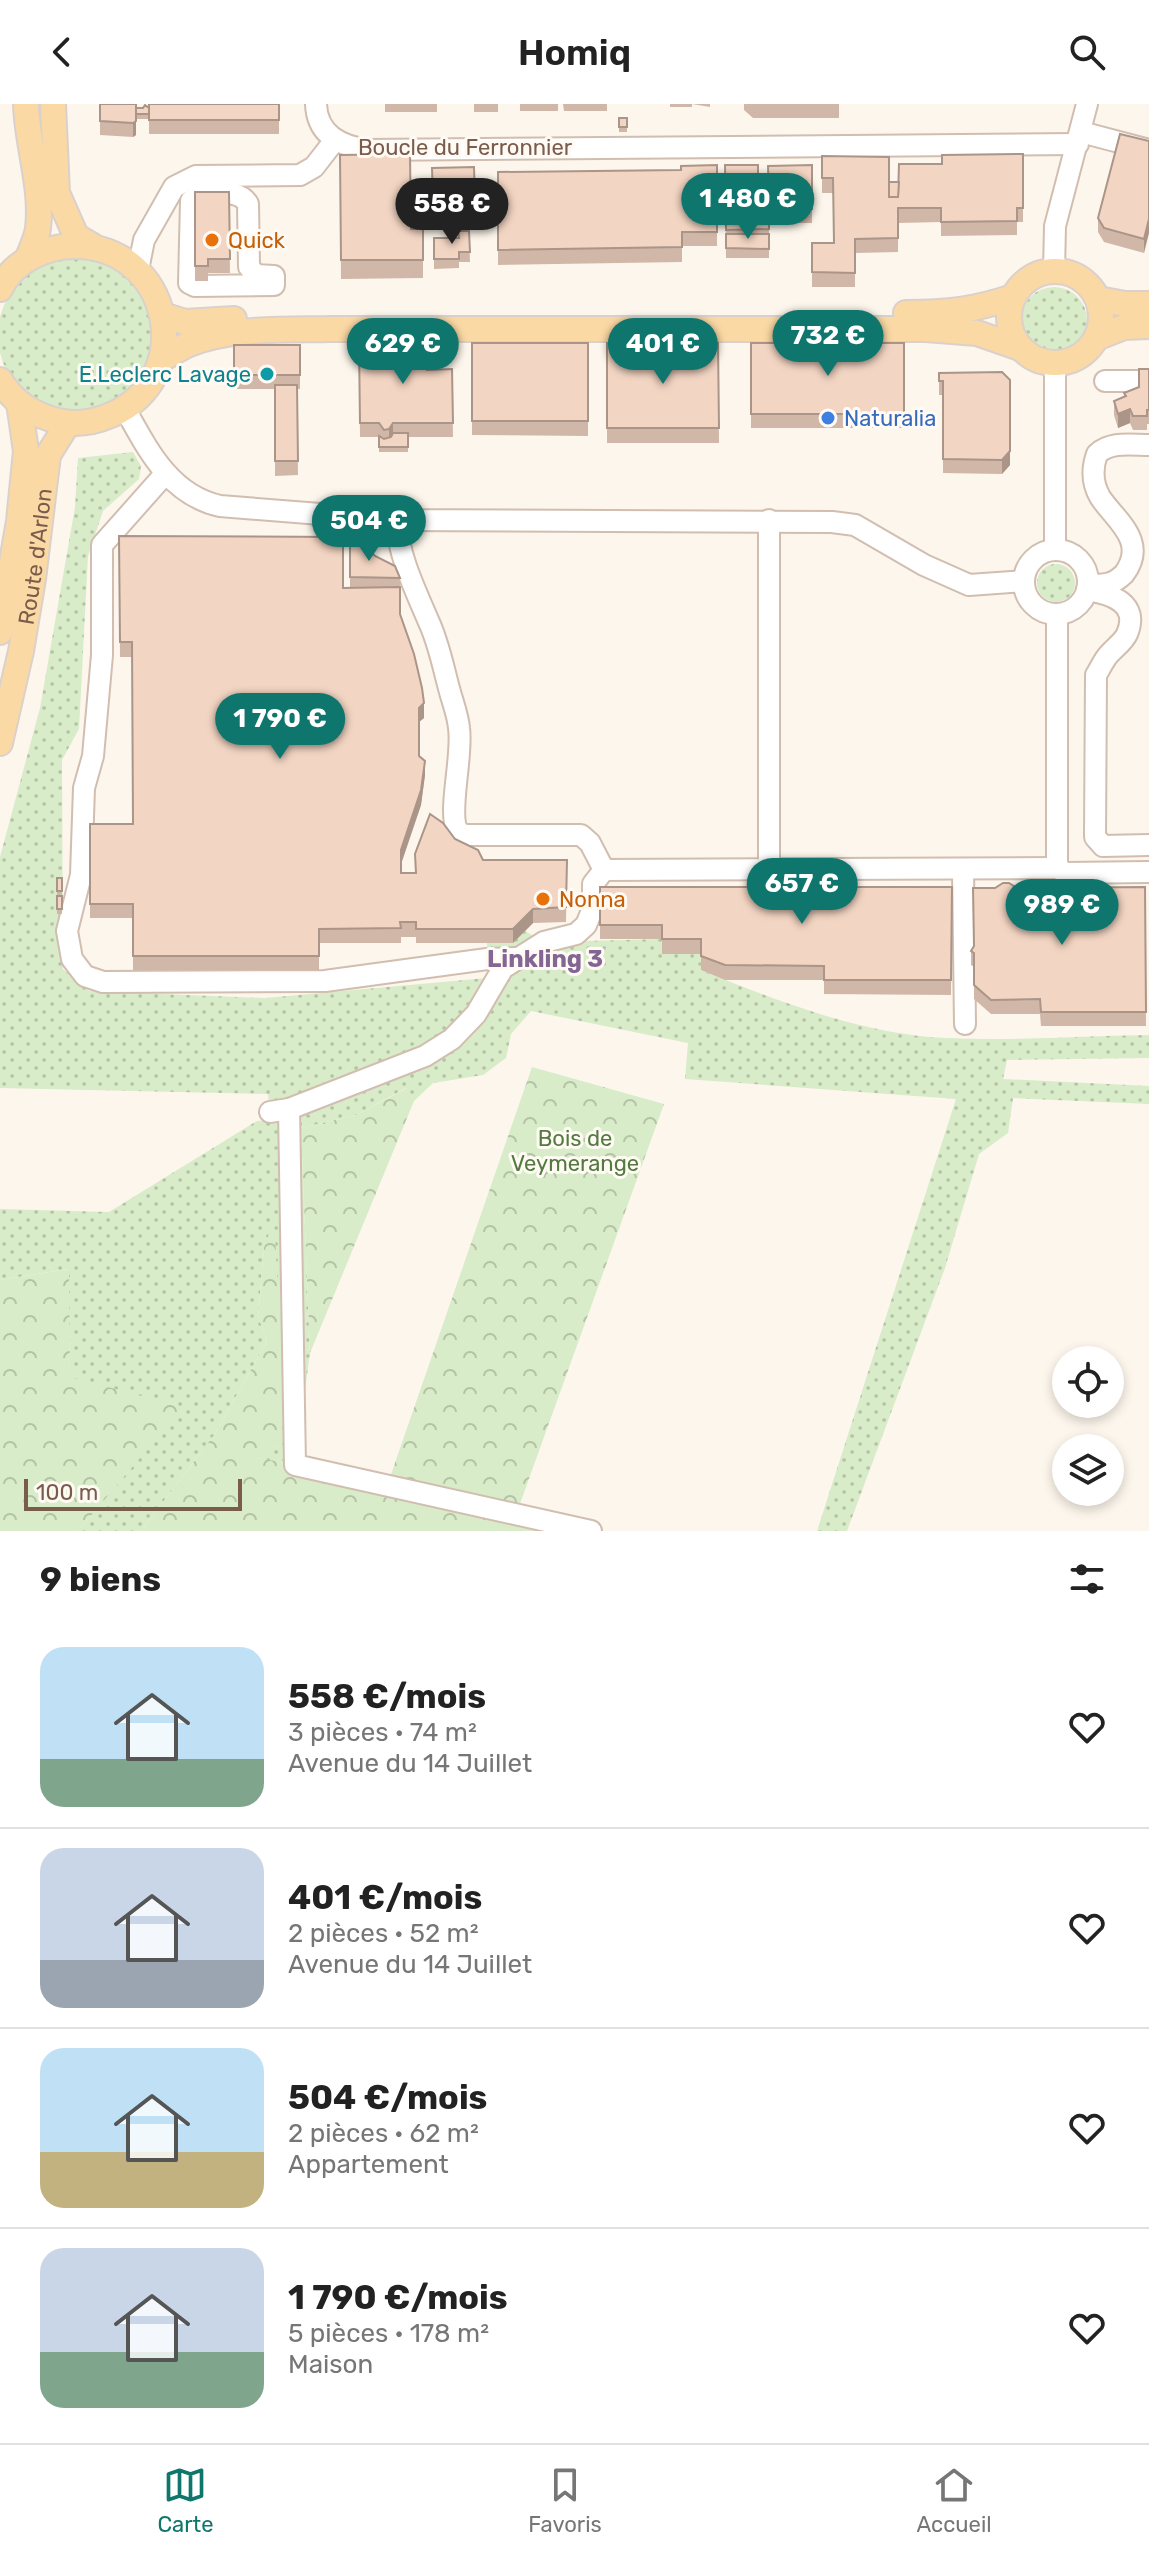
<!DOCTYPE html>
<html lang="fr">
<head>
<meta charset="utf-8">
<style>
  body { margin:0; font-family:Rubik,sans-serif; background:#f2f2f2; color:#222; height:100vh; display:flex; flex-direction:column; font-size:30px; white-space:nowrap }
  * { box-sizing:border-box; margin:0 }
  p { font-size:26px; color:#767676 }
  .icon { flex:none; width:44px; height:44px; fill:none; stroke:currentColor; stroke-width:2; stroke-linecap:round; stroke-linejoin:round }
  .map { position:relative; height:1427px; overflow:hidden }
  .drawer { display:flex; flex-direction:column; background:#fff; flex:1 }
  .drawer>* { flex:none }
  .buttons { position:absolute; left:1052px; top:1242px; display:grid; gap:16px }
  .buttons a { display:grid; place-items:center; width:72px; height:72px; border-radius:50%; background:#fff; box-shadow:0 4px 12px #0003; font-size:40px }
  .scale { position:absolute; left:24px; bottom:20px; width:218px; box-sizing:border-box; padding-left:8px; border:4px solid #7a5c4d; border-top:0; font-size:22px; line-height:28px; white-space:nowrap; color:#7a5c4d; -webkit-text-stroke:6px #fffaf3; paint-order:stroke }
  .price { position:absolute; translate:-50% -68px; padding:0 18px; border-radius:28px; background:#0f766e; color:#fff; font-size:26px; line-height:52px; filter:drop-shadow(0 2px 4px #0008) }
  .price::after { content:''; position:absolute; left:50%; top:48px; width:24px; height:18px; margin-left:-12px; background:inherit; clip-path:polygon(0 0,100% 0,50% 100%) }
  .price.selected { background:#222; color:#fff }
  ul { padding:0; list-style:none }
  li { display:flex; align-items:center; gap:24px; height:200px; padding:0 40px }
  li+li { border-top:2px solid #e0e0e0 }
  li span { display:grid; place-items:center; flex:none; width:224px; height:160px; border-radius:24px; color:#555 }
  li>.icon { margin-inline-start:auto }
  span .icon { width:96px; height:96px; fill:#fffc; stroke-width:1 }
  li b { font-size:34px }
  h2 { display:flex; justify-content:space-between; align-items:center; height:96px; padding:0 40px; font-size:34px }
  header { display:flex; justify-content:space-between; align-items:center; height:104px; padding:0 40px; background:#fff; font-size:36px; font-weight:600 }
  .tabs { display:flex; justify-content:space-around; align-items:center; height:112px; border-top:2px solid #e0e0e0; background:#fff; font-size:22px; color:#767676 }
  .tabs a { display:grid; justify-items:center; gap:4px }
  .tabs .selected { color:#0f766e }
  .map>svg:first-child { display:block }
</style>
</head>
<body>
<header><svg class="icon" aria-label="back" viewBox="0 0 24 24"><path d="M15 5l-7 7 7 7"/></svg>Homiq<svg class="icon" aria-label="search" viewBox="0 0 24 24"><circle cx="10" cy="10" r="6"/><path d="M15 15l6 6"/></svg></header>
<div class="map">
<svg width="1149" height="1427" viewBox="0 0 1149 1427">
  <defs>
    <pattern id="grass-dots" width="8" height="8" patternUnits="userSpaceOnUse" patternTransform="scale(2)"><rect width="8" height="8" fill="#d8ecc9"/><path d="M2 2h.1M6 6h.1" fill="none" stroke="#b4c2a5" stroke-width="1.8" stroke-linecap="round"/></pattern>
    <pattern id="forest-crowns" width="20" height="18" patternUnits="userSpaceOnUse" patternTransform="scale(2)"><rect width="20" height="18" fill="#d8ecc9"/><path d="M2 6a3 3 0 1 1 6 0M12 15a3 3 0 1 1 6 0" fill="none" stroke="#b4c2a5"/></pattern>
  </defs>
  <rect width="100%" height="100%" fill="#fdf6ec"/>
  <g fill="url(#grass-dots)">
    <circle cx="76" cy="231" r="78"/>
    <circle cx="1054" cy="216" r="33"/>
    <path d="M 133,348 L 141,362 L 139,375 L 103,407 L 88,452 L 79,625 L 62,656 L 63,865 L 89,887 L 265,894 L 487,874 L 487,839 L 513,839 L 525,827 L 544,838 L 662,835 L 662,849 L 701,850 L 701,866 C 777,897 864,931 947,934 C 1014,937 1082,932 1149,931 L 1149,954 L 1007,956 L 1003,975 L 1149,982 L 1149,1000 L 1013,994 L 1008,1029 L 979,1050 L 945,1164 L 847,1427 L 817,1427 L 956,995 L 685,975 L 688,939 L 531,907 L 511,930 L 506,954 L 483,971 L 433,979 L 414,997 L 406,984 L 356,1011 L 301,1024 L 310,1249 L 295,1361 L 252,1353 L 279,1341 L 264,1144 L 258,1212 L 267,1237 L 215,1330 L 141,1427 L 78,1427 L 182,1303 L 70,1274 L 68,1165 L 0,1176 L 0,1105 L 109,1108 L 257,1017 L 270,1016 L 268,990 L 0,984 L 0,753 L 40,604 L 75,403 L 78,354 Z"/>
    <circle cx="1056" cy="479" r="19"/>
  </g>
  <g fill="url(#forest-crowns)">
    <polygon points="532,963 664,1000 517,1408 591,1427 141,1427 215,1330 267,1237 258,1212 264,1144 274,1115 281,1238 279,1341 254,1353 388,1379"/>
    <polygon points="407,984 414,997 310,1249 301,1024 356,1011"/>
    <polygon points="69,1165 70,1273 183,1303 78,1427 0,1427 0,1176"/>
  </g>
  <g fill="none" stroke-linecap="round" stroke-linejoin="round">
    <g stroke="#d1beb0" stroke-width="24">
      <g id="minor">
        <path d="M 316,0 C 317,31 341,42 368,46 L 1078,40"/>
        <polyline points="1081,28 1149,46"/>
        <path d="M 201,90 C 217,90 240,85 248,100 L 249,163 L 256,171 L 274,172 L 274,181 L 195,182 L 189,179 L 191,97 Z"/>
        <polyline points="138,166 144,136 174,83 196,72 300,71 314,63 335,36"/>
        <polyline points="1054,167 1055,122 1087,0"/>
        <polyline points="1055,260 1055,446"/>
        <polyline points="1105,277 1149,277"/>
        <path d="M 125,305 C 148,346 170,391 220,402 L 396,416 L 832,418 L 855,421 L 924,461 L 969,481 L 1024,477"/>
        <polyline points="165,370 102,441 102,551 93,652 84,684 81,771 67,827 72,855 85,872 103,878 325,877 487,855 516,854"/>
        <path d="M 396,416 C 399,453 414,483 428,516 C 439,539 443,563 450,588 C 453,599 458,612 459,624 C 463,650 449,703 456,723 C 458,729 459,728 465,731 L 581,731 L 590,739 L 604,766"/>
        <polyline points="769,416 769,766"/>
        <circle cx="1056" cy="478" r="32"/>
        <path d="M 1090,480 C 1104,482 1114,480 1124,470 C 1149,437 1114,415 1100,393 C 1092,379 1092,364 1097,350 C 1111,337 1131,341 1149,341"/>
        <path d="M 1087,486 C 1111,490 1140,499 1127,530 C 1123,539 1111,546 1106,554 C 1102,560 1099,566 1096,571 L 1095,733 L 1103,742 L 1149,741"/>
        <polyline points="1057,510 1057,764"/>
        <polyline points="963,765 965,920"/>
        <polyline points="289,1005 295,1361 591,1427"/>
        <polyline points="270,1008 289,1005 425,952 452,935 476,910 503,864 544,838 576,830 586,821 593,804 593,780 604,766 1057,764 1066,769 1149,768"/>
      </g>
    </g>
    <g stroke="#dad1cd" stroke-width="28">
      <g id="major">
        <path d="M 26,0 C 27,41 43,84 38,124 C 37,134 31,145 28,154"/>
        <polyline points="53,0 57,89 76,132 93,142"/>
        <circle cx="1055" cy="213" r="46"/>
        <path d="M 0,185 C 13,157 46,142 75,142 C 171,142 199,273 111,311 C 95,318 76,321 58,317 C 34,311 13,298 0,276"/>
        <polyline points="1098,195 1125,200 1149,200"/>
        <path d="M 906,209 C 948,209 974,206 1013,193"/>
        <polyline points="163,211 185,218 234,215"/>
        <polyline points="1096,234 1124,223 1149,222"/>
        <path d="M 162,255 C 171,250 180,244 189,240 C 230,223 288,226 331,225 L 926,225 L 977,229 L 1020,244"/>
        <polyline points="0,528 19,417 26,347 19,299"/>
        <path id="s1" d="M 0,639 L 21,547 L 33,475 L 48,351 L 68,319"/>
      </g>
    </g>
    <use href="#minor" stroke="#fff" stroke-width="20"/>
    <use href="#major" stroke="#fbd9a5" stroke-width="24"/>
  </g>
  <g fill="#d1b7a8">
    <polygon points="100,0 136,9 149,4 149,15 136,15 136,31 133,33 100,31"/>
    <rect x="149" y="0" width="130" height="30"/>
    <rect x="385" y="0" width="52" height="8"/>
    <rect x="474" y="0" width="24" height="8"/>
    <rect x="520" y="0" width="38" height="7"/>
    <polygon points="563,0 607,0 607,7 564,7"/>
    <polygon points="670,0 710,0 710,3 692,0 692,3 670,3"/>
    <polygon points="744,0 839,0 839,14 753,14 744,6"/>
    <rect x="619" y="14" width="8" height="14"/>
    <polygon points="1149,37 1144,149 1104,138 1098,128 1098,114"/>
    <polygon points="1023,50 1023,118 1017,118 1017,131 941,132 941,118 898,119 898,148 855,149 855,183 812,183 812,139 834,139 833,89 822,89 822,52 889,78 899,78 942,60"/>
    <polygon points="340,51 411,125 423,125 423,174 341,175"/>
    <polygon points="717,61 717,142 682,142 682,158 498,161 498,68 681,66"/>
    <polygon points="725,61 758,98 769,98 812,61 812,119 769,119 769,154 726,154"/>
    <polygon points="474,63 475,120 442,120 442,111 433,111 432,64"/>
    <polygon points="195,88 229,88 230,169 208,169 208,177 195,177"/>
    <polygon points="469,127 470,158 459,158 459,164 434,165 434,134 459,134"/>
    <polygon points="472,239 588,239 588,332 472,331"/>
    <polygon points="607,239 718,239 719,339 607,339"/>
    <rect x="751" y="239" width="153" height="85"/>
    <polygon points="359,240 427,266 452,265 453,333 408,333 408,348 379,348 379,333 360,333"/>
    <polygon points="234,241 300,241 300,285 297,285 298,371 275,372 275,285 234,285"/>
    <polygon points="1149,265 1149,320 1147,320 1147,326 1133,326 1130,319 1118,324 1114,311 1114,297 1124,293 1124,289 1139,283"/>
    <polygon points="939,269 1010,361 1002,370 943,369 943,291 939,291"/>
    <polygon points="119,432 343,484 350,483 350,433 375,452 400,474 400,510 424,614 419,618 419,652 425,671 421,701 401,760 401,769 415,769 455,735 483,756 567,756 566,818 533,819 513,839 416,839 416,833 401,833 401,839 319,839 319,866 133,866 133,814 90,814 90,720 133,720 132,553 120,553"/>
    <rect x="57" y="774" width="5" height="17"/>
    <polygon points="600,783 952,783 951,891 824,890 824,876 725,876 701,866 701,850 662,850 662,835 600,835"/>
    <polygon points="1145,783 1146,922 1041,922 1040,910 991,910 974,895 974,863 971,861 971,847 1017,784"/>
    <rect x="57" y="792" width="5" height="18"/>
  </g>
  <g fill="#aa9588">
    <polygon points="136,17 136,31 133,33 133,19"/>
    <polygon points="1149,115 1149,129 1144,149 1144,135"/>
    <polygon points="1130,305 1130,319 1118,324 1118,310"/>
    <polygon points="393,319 393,333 389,340 389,325"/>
    <polygon points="1010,347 1010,361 1002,370 1002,356"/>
    <polygon points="424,599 424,614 419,618 419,604"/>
    <polygon points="425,657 425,671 421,701 401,760 401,746"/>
    <polygon points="533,805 533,819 513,839 513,825"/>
  </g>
  <g fill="#f3d5c3" stroke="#aa9588" stroke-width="2">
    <polygon points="100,0 136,0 136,17 133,19 100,17"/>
    <rect x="149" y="0" width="130" height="16"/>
    <polygon points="145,1 149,4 149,10 136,10 136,4 143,4"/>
    <rect x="619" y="14" width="8" height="9"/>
    <polygon points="1120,30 1149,37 1149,115 1144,135 1104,124 1098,114"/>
    <polygon points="410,50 411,125 423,125 423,156 341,156 340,51"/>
    <polygon points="1023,50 1023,104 1017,104 1017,117 941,118 941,104 898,104 898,134 855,135 855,169 812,168 812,139 834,139 833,74 822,74 822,52 889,53 889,93 898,93 899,60 942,60 942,51"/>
    <polygon points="717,61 717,128 682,128 682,143 498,146 498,68 681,66 681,62"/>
    <polygon points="725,61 758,61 758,98 769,98 768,62 812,61 812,105 769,105 769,125 726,126"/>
    <polygon points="474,63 475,96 466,96 466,106 442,106 442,97 433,97 432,64"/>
    <polygon points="889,78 899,78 898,93 889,93"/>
    <polygon points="195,88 229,88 230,155 208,155 208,162 195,162"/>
    <rect x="466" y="106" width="9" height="9"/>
    <polygon points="458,127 469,127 470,148 459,148 459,155 434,155 434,134 459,134"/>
    <polygon points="726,130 769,130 769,145 726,144"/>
    <polygon points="427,239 427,266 452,265 453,319 393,319 389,325 384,326 379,319 360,319 359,240"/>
    <rect x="472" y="239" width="116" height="78"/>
    <polygon points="607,239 718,239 719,324 607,324"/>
    <rect x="751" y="239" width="153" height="71"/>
    <rect x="234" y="241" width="66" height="30"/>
    <polygon points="1139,265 1149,265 1149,306 1147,306 1147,312 1133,312 1130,305 1118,310 1114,297 1126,292 1124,289 1139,283"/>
    <polygon points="1002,268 1010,276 1010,347 1002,356 943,355 943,277 939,277 939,269"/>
    <polygon points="275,281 297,281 298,357 275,357"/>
    <polygon points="393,329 408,329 408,343 379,343 379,332 384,335 391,333"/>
    <polygon points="119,432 343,433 343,484 400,483 400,510 414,550 422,584 424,599 419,604 419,652 425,657 421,686 401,746 401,769 416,769 415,750 430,710 443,719 455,735 478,746 483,756 567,756 566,803 533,805 513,825 416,825 416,818 400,818 401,824 319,825 319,852 133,852 133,800 90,800 90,720 133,720 132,538 120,538"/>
    <polygon points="350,433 359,436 375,452 395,462 400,474 350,473"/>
    <rect x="57" y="774" width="5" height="13"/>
    <polygon points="1003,779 1009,779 1017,784 1145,783 1146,908 1041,908 1040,895 991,896 974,881 974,849 971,847 974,842 973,784 995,784"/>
    <polygon points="600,783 952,783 951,876 824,876 824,862 725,861 701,852 701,835 662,835 662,821 600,821"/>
    <rect x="57" y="792" width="5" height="13"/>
  </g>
  <g fill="#e8710a" stroke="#fffaf3" stroke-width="3">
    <circle cx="212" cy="136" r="8"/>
    <circle cx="543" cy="795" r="8"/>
  </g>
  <circle fill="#0f9aa8" stroke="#fffaf3" stroke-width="3" cx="267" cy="270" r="8"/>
  <circle fill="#3f7fe0" stroke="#fffaf3" stroke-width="3" cx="828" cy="314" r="8"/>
  <g text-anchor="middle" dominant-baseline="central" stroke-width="6" stroke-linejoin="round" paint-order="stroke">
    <g font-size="22" fill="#7a5c4d" stroke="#fffaf3">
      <text x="465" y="43">Boucle du Ferronnier</text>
      <text stroke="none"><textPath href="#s1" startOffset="190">Route d'Arlon</textPath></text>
    </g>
    <g font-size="22" fill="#c56008" stroke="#fffaf3" text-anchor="start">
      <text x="228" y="136">Quick</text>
      <text x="559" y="795">Nonna</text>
    </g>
    <g font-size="22" fill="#0d838f" stroke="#fffaf3" text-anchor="end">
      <text x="251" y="270">E.Leclerc Lavage</text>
    </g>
    <g font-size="22" fill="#366cbe" stroke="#fffaf3" text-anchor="start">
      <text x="844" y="314">Naturalia</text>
    </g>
    <g font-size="22" fill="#537a41" stroke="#fffaf3">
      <text x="575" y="1034">Bois de<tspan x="575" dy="25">Veymerange</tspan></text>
    </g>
    <g font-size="24" font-weight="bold" fill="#846695" stroke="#fffaf3">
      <text x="545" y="855">Linkling 3</text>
    </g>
  </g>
</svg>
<div class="buttons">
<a><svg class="icon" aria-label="locate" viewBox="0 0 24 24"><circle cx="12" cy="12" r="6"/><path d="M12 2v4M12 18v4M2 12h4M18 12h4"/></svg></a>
<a><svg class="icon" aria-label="layers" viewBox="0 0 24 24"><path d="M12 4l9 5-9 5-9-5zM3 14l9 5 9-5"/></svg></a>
</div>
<div class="scale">100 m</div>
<b class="price" style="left:748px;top:137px">1 480 €</b>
<b class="price selected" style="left:452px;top:142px">558 €</b>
<b class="price" style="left:828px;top:274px">732 €</b>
<b class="price" style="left:403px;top:282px">629 €</b>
<b class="price" style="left:663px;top:282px">401 €</b>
<b class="price" style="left:369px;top:459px">504 €</b>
<b class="price" style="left:280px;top:657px">1 790 €</b>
<b class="price" style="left:802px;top:822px">657 €</b>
<b class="price" style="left:1062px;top:843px">989 €</b>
</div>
<section class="drawer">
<h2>9 biens<svg class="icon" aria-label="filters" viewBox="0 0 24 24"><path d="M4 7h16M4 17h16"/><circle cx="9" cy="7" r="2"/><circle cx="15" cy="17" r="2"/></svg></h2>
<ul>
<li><span style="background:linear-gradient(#bfe0f5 70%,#7fa58c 0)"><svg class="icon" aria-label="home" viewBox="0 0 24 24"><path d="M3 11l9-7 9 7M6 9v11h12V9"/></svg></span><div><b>558 €/mois</b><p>3 pièces · 74 m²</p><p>Avenue du 14 Juillet</p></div><svg class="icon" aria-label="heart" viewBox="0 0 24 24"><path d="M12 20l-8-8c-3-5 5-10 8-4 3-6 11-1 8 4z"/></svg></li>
<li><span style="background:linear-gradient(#c9d6e8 70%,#9aa5b1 0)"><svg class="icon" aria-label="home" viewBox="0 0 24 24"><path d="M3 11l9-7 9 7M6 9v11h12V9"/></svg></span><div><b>401 €/mois</b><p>2 pièces · 52 m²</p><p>Avenue du 14 Juillet</p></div><svg class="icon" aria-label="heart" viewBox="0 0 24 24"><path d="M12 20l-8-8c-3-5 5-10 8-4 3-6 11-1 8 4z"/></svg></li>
<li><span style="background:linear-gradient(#bfe0f5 65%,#c2b280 0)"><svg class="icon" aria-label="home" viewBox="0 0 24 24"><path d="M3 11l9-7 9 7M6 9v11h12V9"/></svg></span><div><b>504 €/mois</b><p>2 pièces · 62 m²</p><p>Appartement</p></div><svg class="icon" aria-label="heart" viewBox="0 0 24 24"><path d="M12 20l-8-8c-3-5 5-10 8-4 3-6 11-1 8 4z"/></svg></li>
<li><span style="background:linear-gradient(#c9d6e8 65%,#7fa58c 0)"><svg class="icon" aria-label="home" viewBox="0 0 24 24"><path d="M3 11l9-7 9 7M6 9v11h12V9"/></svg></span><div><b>1 790 €/mois</b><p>5 pièces · 178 m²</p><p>Maison</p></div><svg class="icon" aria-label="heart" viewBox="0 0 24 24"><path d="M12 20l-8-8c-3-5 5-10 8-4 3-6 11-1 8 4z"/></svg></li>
</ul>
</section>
<nav class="tabs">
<a class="selected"><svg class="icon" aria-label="map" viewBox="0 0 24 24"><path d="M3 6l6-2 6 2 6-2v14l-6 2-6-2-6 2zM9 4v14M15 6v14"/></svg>Carte</a>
<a><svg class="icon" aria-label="saved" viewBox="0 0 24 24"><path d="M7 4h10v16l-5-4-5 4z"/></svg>Favoris</a>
<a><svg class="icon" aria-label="home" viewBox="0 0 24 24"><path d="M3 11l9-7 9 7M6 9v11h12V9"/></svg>Accueil</a>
</nav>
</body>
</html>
